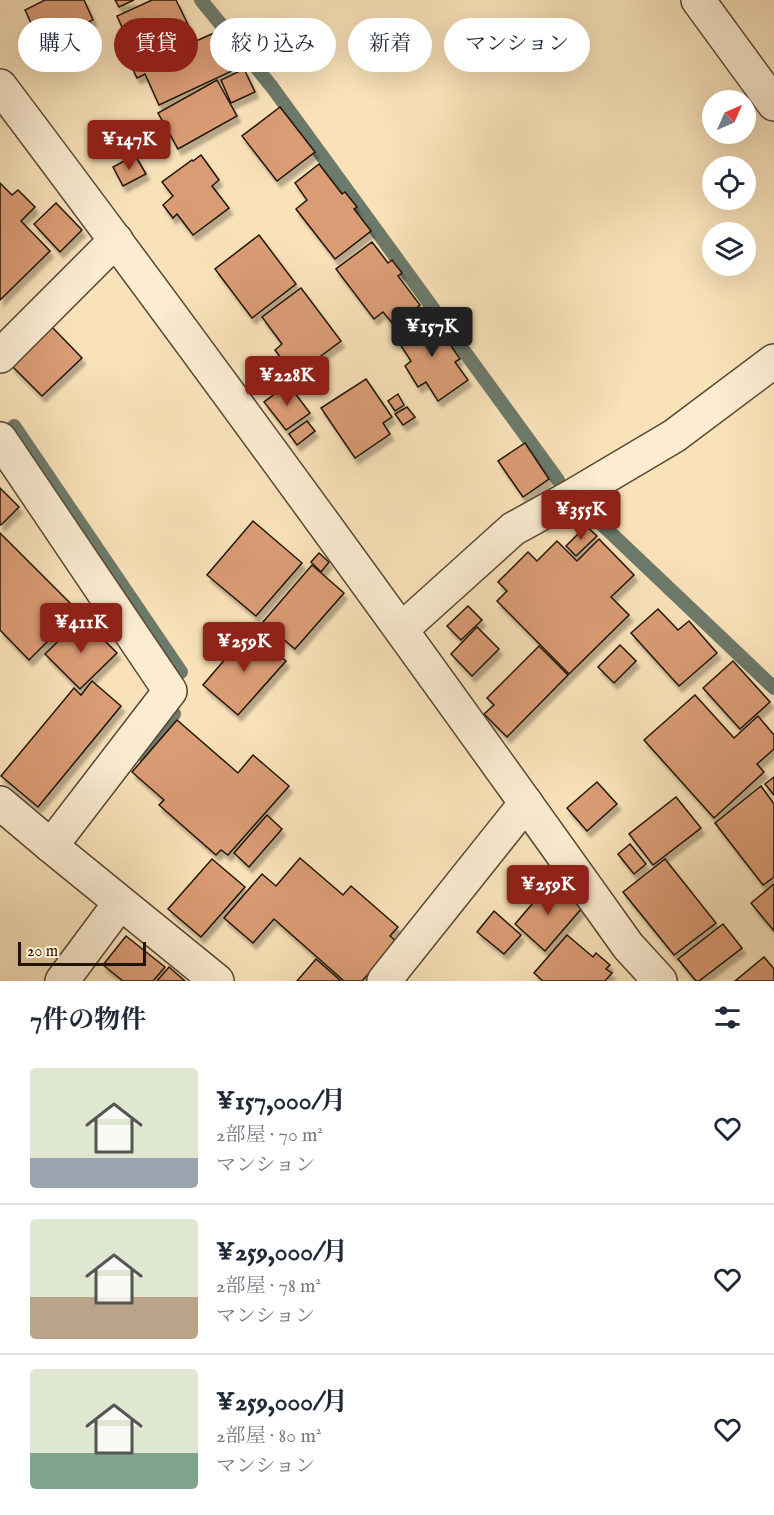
<!DOCTYPE html>
<html lang="ja">
<head>
<meta charset="utf-8">
<style>
  body { margin:0; font-family:"IM FELL English","Noto Serif JP",serif; background:#f6f6f7; color:#1f2937; height:100vh; display:flex; flex-direction:column; font-size:22px; white-space:nowrap }
  * { box-sizing:border-box; margin:0 }
  p { font-size:20px; color:#747a83 }
  .icon { flex:none; width:33px; height:33px; fill:none; stroke:currentColor; stroke-width:2; stroke-linecap:round; stroke-linejoin:round }
  .map { position:relative; height:981px; overflow:hidden }
  .details { display:flex; flex-direction:column; background:#fff; flex:1 }
  .details>* { flex:none }
  .hud { position:absolute; left:18px; top:18px; width:738px; height:54px; display:flex; gap:12px }
  .needle { width:39px; rotate:45deg }
  .controls { position:absolute; left:702px; top:90px; display:grid; gap:12px }
  .controls a { display:grid; place-items:center; width:54px; height:54px; border-radius:50%; background:#fff; box-shadow:0 6px 24px #0002; font-size:30px }
  .scale { position:absolute; left:18px; bottom:15px; width:128px; box-sizing:border-box; padding-left:6px; border:3px solid #201507; border-top:0; font-size:16px; line-height:21px; white-space:nowrap; color:#201507; -webkit-text-stroke:4px #fbecd2; paint-order:stroke }
  .price { position:absolute; translate:-50% -51px; padding:0 14px; border-radius:6px; background:#8f2418; color:#fff; font-size:20px; line-height:39px; filter:drop-shadow(0 2px 3px #0008) }
  .price::after { content:''; position:absolute; left:50%; top:36px; width:18px; height:14px; margin-left:-9px; background:inherit; clip-path:polygon(0 0,100% 0,50% 100%) }
  .price.active { background:#222; color:#fff }
  ul { padding:0; list-style:none }
  li { display:flex; align-items:center; gap:18px; height:150px; padding:0 30px }
  li+li { border-top:2px solid #e0e1e3 }
  li span { display:grid; place-items:center; flex:none; width:168px; height:120px; border-radius:6px; color:#555 }
  li>.icon { margin-inline-start:auto }
  span .icon { width:72px; height:72px; fill:#fffc; stroke-width:1 }
  li b { font-size:26px }
  h2 { display:flex; justify-content:space-between; align-items:center; height:72px; padding:0 30px; font-size:26px }
  .pill { padding:0 21px; border-radius:27px; background:#fff; box-shadow:0 6px 24px #0002; font-size:21px; line-height:54px }
  .pill.active { background:#8f2418; color:#fff }
  .map>svg:first-child { display:block }
</style>
</head>
<body>
<div class="map">
<svg width="774" height="981" viewBox="0 0 774 981">
  <defs>
    <filter id="shadow"><feDropShadow dx="3.5" dy="6" stdDeviation="1.5" flood-color="#0004"/></filter>
  </defs>
  <rect width="100%" height="100%" fill="#f9e2ba"/>
  <filter id="stains"><feTurbulence type="fractalNoise" baseFrequency=".00333" numOctaves="4"/><feColorMatrix values="0 0 0 0 .2 0 0 0 0 .09 0 0 0 0 .02 0 0 0 .5 -.17"/></filter>
  <radialGradient id="worn" r=".72"><stop offset=".6" stop-color="#630" stop-opacity="0"/><stop offset="1" stop-color="#630" stop-opacity=".3"/></radialGradient>
  <g fill="none" stroke-linecap="round" stroke-linejoin="round">
    <g stroke="#6c7a6b" stroke-width="14">
      <polyline points="201,0 272,87 558,480"/>
      <polyline points="14,426 181,672"/>
      <polyline points="593,516 774,688"/>
      <polyline points="141,754 174,714"/>
    </g>
  </g>
  <g fill="#da9c75" stroke="#201507" stroke-width="1.5" filter="url(#shadow)">
    <polygon points="45,0 84,0 93,20 41,44 25,10"/>
    <polygon points="115,0 134,0 119,7"/>
    <polygon points="152,0 176,0 196,41 214,33 232,71 159,105 145,74 137,78 125,53 132,49 117,16"/>
    <polygon points="244,69 255,92 231,103 221,80"/>
    <polygon points="217,80 237,116 178,149 158,113"/>
    <polygon points="280,107 315,152 277,181 242,136"/>
    <polygon points="135,155 146,174 123,186 113,167"/>
    <polygon points="201,155 219,180 212,186 229,208 193,235 177,214 173,218 163,205 173,196 162,182 192,160 193,161"/>
    <polygon points="319,164 342,194 345,192 357,207 354,209 371,231 335,259 296,209 307,200 295,183"/>
    <polygon points="0,183 12,195 18,190 35,207 21,221 50,251 0,300"/>
    <polygon points="56,203 82,230 60,252 34,224"/>
    <polygon points="259,235 296,284 252,318 215,269"/>
    <polygon points="372,242 388,263 392,260 402,273 398,276 420,305 394,325 383,312 374,319 336,269"/>
    <polygon points="301,288 341,341 294,376 275,350 282,344 262,317"/>
    <polygon points="430,315 460,359 455,362 468,380 438,401 426,382 418,387 405,366 411,361 396,338"/>
    <polygon points="51,326 82,358 42,396 11,365"/>
    <polygon points="366,379 392,417 383,423 390,434 355,458 321,408"/>
    <polygon points="288,384 310,413 286,430 264,402"/>
    <polygon points="398,394 404,405 395,411 388,401"/>
    <polygon points="407,407 415,417 403,425 395,414"/>
    <polygon points="307,421 315,431 297,445 289,434"/>
    <polygon points="525,443 549,479 523,497 498,461"/>
    <polygon points="0,488 19,507 1,525 0,524"/>
    <polygon points="253,521 302,563 256,616 207,575"/>
    <polygon points="586,526 597,536 576,556 566,546"/>
    <polygon points="0,533 78,611 29,660 0,630"/>
    <polygon points="599,539 634,575 611,597 629,615 569,674 497,601 507,591 498,582 528,552 537,561 557,541 577,561"/>
    <polygon points="319,553 329,562 321,572 311,562"/>
    <polygon points="312,565 344,593 295,649 263,622"/>
    <polygon points="468,606 482,620 461,640 447,626"/>
    <polygon points="658,609 678,630 689,621 717,653 679,686 631,633"/>
    <polygon points="82,618 117,653 80,689 45,654"/>
    <polygon points="477,627 499,649 472,676 451,654"/>
    <polygon points="250,630 286,661 238,715 203,685"/>
    <polygon points="620,645 636,661 614,683 598,667"/>
    <polygon points="539,646 568,675 507,737 484,714 494,705 487,698"/>
    <polygon points="733,661 770,702 740,729 703,688"/>
    <polygon points="92,681 121,706 38,807 1,776 74,688 81,695"/>
    <polygon points="695,695 734,738 758,716 774,735 774,749 757,764 764,772 714,818 644,740"/>
    <polygon points="177,720 238,773 253,755 289,786 228,855 221,850 216,855 159,805 164,800 132,772"/>
    <polygon points="774,777 774,795 765,784"/>
    <polygon points="597,782 617,804 587,831 567,808"/>
    <polygon points="761,786 774,804 774,877 763,885 715,823"/>
    <polygon points="676,797 701,828 653,865 629,834"/>
    <polygon points="267,815 282,829 249,867 234,853"/>
    <polygon points="630,844 646,864 634,874 618,854"/>
    <polygon points="300,858 343,895 351,886 398,927 390,936 397,942 362,981 344,981 274,919 253,943 224,918 262,874 276,886"/>
    <polygon points="212,859 245,887 201,937 168,909"/>
    <polygon points="665,859 716,923 674,955 623,892"/>
    <polygon points="551,882 582,908 545,951 515,924"/>
    <polygon points="774,884 774,931 751,903"/>
    <polygon points="494,911 521,935 504,954 477,932"/>
    <polygon points="723,924 742,948 699,981 696,981 678,959"/>
    <polygon points="567,935 593,957 596,953 610,965 606,969 612,973 605,981 543,981 534,973"/>
    <polygon points="126,936 165,967 153,981 123,981 103,965"/>
    <polygon points="764,957 774,969 774,981 735,981"/>
    <polygon points="316,959 341,981 297,981"/>
    <polygon points="169,967 185,981 157,981"/>
  </g>
  <g fill="none" stroke-linecap="round" stroke-linejoin="round">
    <g stroke="#564834" stroke-width="36">
      <g id="street">
        <polyline points="698,0 774,104"/>
        <path d="M 0,86 C 214,370 422,657 628,946 L 660,981"/>
        <polyline points="0,356 116,240"/>
        <polyline points="0,439 170,691 51,846"/>
        <polyline points="402,629 513,529 571,497 674,436 774,361"/>
        <polyline points="0,803 51,846 217,981"/>
        <polyline points="62,981 120,903"/>
        <polyline points="384,981 526,803"/>
      </g>
    </g>
    <use href="#street" stroke="#fbecd2" stroke-width="33"/>
  </g>
  <rect width="100%" height="100%" filter="url(#stains)"/>
  <rect width="100%" height="100%" fill="url(#worn)"/>
</svg>
<div class="controls">
<a><svg class="needle" viewBox="-14 -14 28 28"><path d="M0-13l5 13h-10z" fill="#e53935"/><path d="M0 13l5-13h-10z" fill="#747a83"/></svg></a>
<a><svg class="icon" aria-label="locate" viewBox="0 0 24 24"><circle cx="12" cy="12" r="6"/><path d="M12 2v4M12 18v4M2 12h4M18 12h4"/></svg></a>
<a><svg class="icon" aria-label="layers" viewBox="0 0 24 24"><path d="M12 4l9 5-9 5-9-5zM3 14l9 5 9-5"/></svg></a>
</div>
<div class="scale">20 m</div>
<b class="price" style="left:129px;top:171px">¥147K</b>
<b class="price active" style="left:432px;top:358px">¥157K</b>
<b class="price" style="left:287px;top:407px">¥228K</b>
<b class="price" style="left:581px;top:541px">¥355K</b>
<b class="price" style="left:81px;top:654px">¥411K</b>
<b class="price" style="left:244px;top:673px">¥259K</b>
<b class="price" style="left:548px;top:916px">¥259K</b>
<div class="hud">
<a class="pill">購入</a>
<a class="pill active">賃貸</a>
<a class="pill">絞り込み</a>
<a class="pill">新着</a>
<a class="pill">マンション</a>
</div>
</div>
<section class="details">
<h2>7件の物件<svg class="icon" aria-label="filters" viewBox="0 0 24 24"><path d="M4 7h16M4 17h16"/><circle cx="9" cy="7" r="2"/><circle cx="15" cy="17" r="2"/></svg></h2>
<ul>
<li><span style="background:linear-gradient(#dfe7d0 75%,#9aa5b1 0)"><svg class="icon" aria-label="home" viewBox="0 0 24 24"><path d="M3 11l9-7 9 7M6 9v11h12V9"/></svg></span><div><b>¥157,000/月</b><p>2部屋 · 70 m²</p><p>マンション</p></div><svg class="icon" aria-label="heart" viewBox="0 0 24 24"><path d="M12 20l-8-8c-3-5 5-10 8-4 3-6 11-1 8 4z"/></svg></li>
<li><span style="background:linear-gradient(#dfe7d0 65%,#b9a48a 0)"><svg class="icon" aria-label="home" viewBox="0 0 24 24"><path d="M3 11l9-7 9 7M6 9v11h12V9"/></svg></span><div><b>¥259,000/月</b><p>2部屋 · 78 m²</p><p>マンション</p></div><svg class="icon" aria-label="heart" viewBox="0 0 24 24"><path d="M12 20l-8-8c-3-5 5-10 8-4 3-6 11-1 8 4z"/></svg></li>
<li><span style="background:linear-gradient(#dfe7d0 70%,#7fa58c 0)"><svg class="icon" aria-label="home" viewBox="0 0 24 24"><path d="M3 11l9-7 9 7M6 9v11h12V9"/></svg></span><div><b>¥259,000/月</b><p>2部屋 · 80 m²</p><p>マンション</p></div><svg class="icon" aria-label="heart" viewBox="0 0 24 24"><path d="M12 20l-8-8c-3-5 5-10 8-4 3-6 11-1 8 4z"/></svg></li>
</ul>
</section>
</body>
</html>
